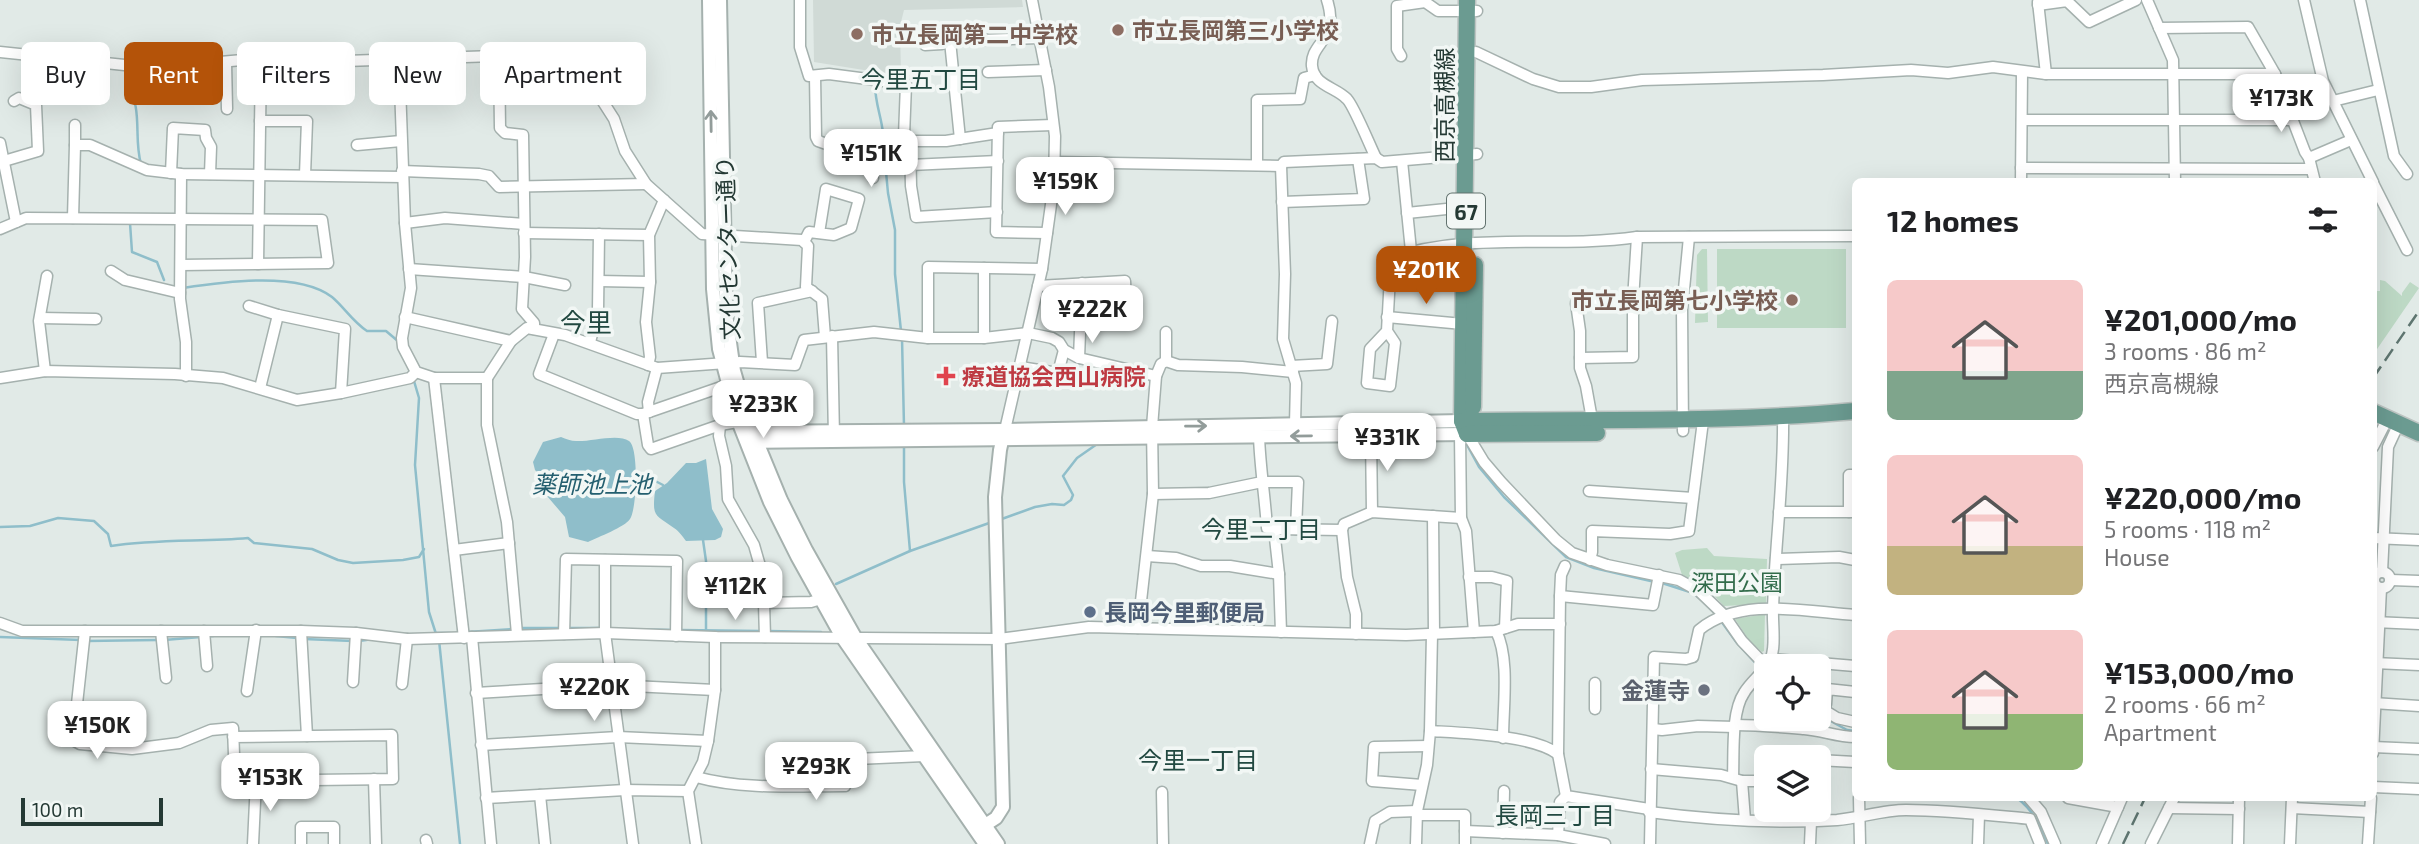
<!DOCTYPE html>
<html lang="en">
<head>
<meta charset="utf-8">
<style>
  body { margin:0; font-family:"Exo 2","Noto Sans JP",sans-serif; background:#f6f6f6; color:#202124; height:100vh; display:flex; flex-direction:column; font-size:26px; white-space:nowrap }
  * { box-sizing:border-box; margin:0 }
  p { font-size:23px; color:#757577 }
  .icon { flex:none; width:38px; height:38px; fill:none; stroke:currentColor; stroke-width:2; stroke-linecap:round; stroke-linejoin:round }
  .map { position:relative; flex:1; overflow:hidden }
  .drawer { position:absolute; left:1852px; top:178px; width:525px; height:623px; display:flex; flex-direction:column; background:#fff; border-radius:10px; box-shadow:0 7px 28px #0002 }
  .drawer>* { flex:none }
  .guide { position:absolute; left:21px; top:42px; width:665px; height:63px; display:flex; gap:14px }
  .controls { position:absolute; left:1754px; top:654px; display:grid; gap:14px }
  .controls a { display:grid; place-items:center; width:77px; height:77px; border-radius:10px; background:#fff; box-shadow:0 7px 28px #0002; font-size:35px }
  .scale { position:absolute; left:21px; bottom:18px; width:142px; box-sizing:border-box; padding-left:7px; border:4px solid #243934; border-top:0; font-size:19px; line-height:24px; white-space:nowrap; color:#243934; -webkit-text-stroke:5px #f2f7f5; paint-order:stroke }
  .price { position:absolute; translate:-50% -60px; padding:0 16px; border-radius:14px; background:#fff; color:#222; font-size:23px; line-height:46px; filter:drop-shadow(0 2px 4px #0008) }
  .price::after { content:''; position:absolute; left:50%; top:42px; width:21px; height:16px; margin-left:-10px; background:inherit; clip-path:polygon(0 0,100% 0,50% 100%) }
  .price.on { background:#b45309; color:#fff }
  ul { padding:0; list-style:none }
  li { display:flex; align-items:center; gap:21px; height:175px; padding:0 35px }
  li span { display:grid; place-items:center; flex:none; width:196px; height:140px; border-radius:10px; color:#555 }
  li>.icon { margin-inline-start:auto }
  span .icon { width:84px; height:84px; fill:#fffc; stroke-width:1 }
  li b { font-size:30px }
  h2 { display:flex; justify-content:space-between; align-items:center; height:84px; padding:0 35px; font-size:30px }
  .pill { padding:0 24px; border-radius:10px; background:#fff; box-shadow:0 7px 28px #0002; font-size:24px; line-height:63px }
  .pill.on { background:#b45309; color:#fff }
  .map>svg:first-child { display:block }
</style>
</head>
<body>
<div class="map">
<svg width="2419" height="844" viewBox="0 0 2419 844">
  <rect width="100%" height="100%" fill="#e1eae7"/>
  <polygon fill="#d0dad6" points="813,0 1022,0 1023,7 904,10 900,26 901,76 814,62"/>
  <g fill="#bdd9c5">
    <polygon points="1702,249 1707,249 1708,322 1695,323 1697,255"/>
    <rect x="1717" y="249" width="129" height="79"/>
    <polygon points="2380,280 2385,281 2402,296 2402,293 2410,282 2419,288 2373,355 2373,339 2377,333 2373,337 2373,291 2380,291"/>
    <polygon points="1707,548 1714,556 1767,559 1766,604 1724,606 1706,587 1682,575 1675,553 1682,550"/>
    <polygon points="1765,614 1764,651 1762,652 1749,640 1735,619"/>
  </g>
  <g fill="#8fbeca">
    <path d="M 561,437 C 566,439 571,441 576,441 C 590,442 618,433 629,441 C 639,447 637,509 630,519 C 625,527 598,537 588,542 L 569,537 L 565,517 L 547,496 L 547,484 L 535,470 L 533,462 L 543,442 Z"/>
    <path d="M 706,459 L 712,509 L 723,529 L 721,537 L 715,540 L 686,541 C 683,537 679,531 674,528 C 655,514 652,518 655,491 L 667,483 L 686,463 L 696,463 Z"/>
  </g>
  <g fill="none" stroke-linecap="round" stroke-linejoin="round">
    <g stroke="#8fbeca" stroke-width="2.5">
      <path d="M 126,83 C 144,109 133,136 141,164"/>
      <path d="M 875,84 C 875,103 881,115 883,133"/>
      <polyline points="883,140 888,193 895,230 895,274 901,331"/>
      <polyline points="130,223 132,252 157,262 164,280"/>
      <path d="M 183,288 C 223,282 298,271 332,297 C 344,307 353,322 367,331 L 386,331 L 399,342"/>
      <polyline points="902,338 904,426"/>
      <polyline points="414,381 419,398 415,465 429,612 436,634"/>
      <polyline points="904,443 904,482 910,551"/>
      <polyline points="1466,443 1479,467 1504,497 1566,557 1594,568 1655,582"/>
      <polyline points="636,471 663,485"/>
      <polyline points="999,520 1035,507 1052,504 1064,505 1071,500 1073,495 1063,476 1077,458 1100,442"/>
      <path d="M 0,527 L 30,526 L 58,518 L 94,521 L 108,534 L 111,546 C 156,539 203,542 248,538 L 254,543 L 312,549 L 338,560 L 353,563 L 403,560 L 419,557 L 424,549"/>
      <polyline points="703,540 706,561 706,630"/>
      <polyline points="1662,583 1693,593 1703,601"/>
      <polyline points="836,584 910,551 992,522"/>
      <polyline points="1721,621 1737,643 1762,670"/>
      <polyline points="519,628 562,628"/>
      <polyline points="568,628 604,628"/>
      <polyline points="614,629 674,630"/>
      <polyline points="680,630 761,631"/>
      <polyline points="768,631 821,632"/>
      <polyline points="467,632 513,629"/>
      <polyline points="436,633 450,633"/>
      <polyline points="276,636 297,638"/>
      <polyline points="0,637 81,640"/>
      <polyline points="304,639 353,641"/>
      <polyline points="164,640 213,636"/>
      <polyline points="439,640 460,844"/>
      <polyline points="87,641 157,640"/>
      <polyline points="359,641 373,639"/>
      <polyline points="1818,714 1847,730 1855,731"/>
      <path d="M 2017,798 C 2033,810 2040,825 2048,844"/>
    </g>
    <g stroke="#a5b1ae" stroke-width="13">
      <g id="minor">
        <polyline points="800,0 800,47 809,76 829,74 906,84 904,136 872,138 869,159"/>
        <path d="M 1327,0 C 1340,40 1310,42 1312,66 C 1314,86 1336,87 1347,99 C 1354,106 1370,146 1376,158"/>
        <polyline points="2147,0 2173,60 2175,182"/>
        <polyline points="2304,0 2323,81 2373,182"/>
        <polyline points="2360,0 2394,156 2407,174"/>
        <polyline points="2038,2 2046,74"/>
        <polyline points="2038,5 2067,1 2089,22 2136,0"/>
        <polyline points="2159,28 2248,27 2275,74 2305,152 2309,158 2315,182"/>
        <polyline points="925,45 942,44 950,41"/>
        <polyline points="0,52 153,68 298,55 345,61 525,55 586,67 598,94 614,119 625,151 646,184 702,234 802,240 808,246 806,287 822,299 825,337"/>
        <polyline points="1476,52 1533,79 1559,87 1591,87 1642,80 1823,75 1911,70 1948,73 1993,67 2046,74 2275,74"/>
        <polyline points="499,56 500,128 505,133 523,135 525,257 522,309 534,323 534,329"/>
        <polyline points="1401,56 1397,49 1397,6 1425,2 1438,11 1477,11"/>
        <polyline points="399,59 405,223 411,288 402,338 403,347 416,372 434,378 487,378 487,425 507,522 517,634"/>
        <polyline points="226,62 227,109"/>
        <polyline points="988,72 1046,70"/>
        <polyline points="815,76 816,137 818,141 869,159 873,178"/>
        <polyline points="2333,101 2378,90"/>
        <polyline points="2022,120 2293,120"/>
        <polyline points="260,121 307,121 305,175"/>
        <polyline points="75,125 75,145"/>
        <polyline points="905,137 910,141 946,141 998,133"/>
        <polyline points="960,139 950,41 1039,38"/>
        <polyline points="910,141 911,186 916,217 997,212"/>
        <polyline points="0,143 16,222"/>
        <polyline points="357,145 401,141"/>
        <polyline points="2309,158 2351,140"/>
        <polyline points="4,161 38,151 36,105 19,98 14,101"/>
        <polyline points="1402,161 1411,251"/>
        <polyline points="1054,162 1281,166 1284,162 1376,158 1382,162 1477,154"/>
        <polyline points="910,165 998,161"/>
        <polyline points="1257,165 1257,100 1300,99 1304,78 1315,75"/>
        <polyline points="1281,166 1285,274 1283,339 1296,383 1295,424"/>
        <polyline points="2021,168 2310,169"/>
        <polyline points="402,171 479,174 489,176 499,187 646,184"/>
        <polyline points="171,173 173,128 205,130 206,138 211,147 210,174"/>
        <polyline points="181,174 180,299 186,342 186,376"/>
        <polyline points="2021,182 2022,72"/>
        <polyline points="2373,183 2407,250"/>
        <polyline points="1282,202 1364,199 1358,159"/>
        <polyline points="1407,213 1466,207"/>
        <polyline points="73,218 75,145 90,145 147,170 181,174 403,177"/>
        <polyline points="405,223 445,218 524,224"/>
        <polyline points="0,229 26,218 322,220 328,263 181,265"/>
        <polyline points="524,233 649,235"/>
        <polyline points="1047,233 996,232 998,127 1053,125"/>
        <polyline points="804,242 809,232 834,235 851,228 859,199 826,189 819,233"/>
        <polyline points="258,264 261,59"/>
        <polyline points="984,268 984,338"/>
        <polyline points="409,269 524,277 565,285"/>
        <polyline points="111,271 125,280 180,293"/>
        <polyline points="599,281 650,282"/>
        <polyline points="1038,286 1125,281 1126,303 1083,305"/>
        <polyline points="249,306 278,315 345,329 341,393"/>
        <polyline points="405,317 511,341"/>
        <polyline points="1387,317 1463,324"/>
        <polyline points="40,318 96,319"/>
        <path d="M 1387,331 L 1370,349 L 1367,383 L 1390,386 L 1395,343 L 1387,331 L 1391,258 C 1471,231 1555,249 1637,237 L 1855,236"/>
        <polyline points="554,334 539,374 637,414 643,414 727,385"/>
        <polyline points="832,336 834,437"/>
        <polyline points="928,338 928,267 1042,269"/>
        <polyline points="590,342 598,311 599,234"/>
        <polyline points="1079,358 1082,283"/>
        <polyline points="1580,358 1633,357 1633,300 1637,237"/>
        <polyline points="1166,361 1178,365 1242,367 1293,372"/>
        <polyline points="762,362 758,303 812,291"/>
        <polyline points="648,365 650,357 646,322 650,282 649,235 664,200"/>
        <polyline points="1291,366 1327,364 1332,321"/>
        <polyline points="1020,367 1058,373 1064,350"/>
        <polyline points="45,371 39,321 47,276"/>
        <polyline points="0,378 45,371 175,374 223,378 297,400 341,393 410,378 416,372"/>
        <polyline points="434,378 464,638"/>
        <polyline points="487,378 511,341 527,328 565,335 657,368"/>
        <polyline points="260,388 278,315"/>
        <polyline points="649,412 648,402 657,368 740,362 795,365 804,340 874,332 928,338 984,338 1028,333 1052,338 1059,342 1064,350 1079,358 1156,376"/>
        <polyline points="643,414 648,445 651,449 720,425 743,421"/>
        <polyline points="720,425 719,436 726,466 728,499 754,545 762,573 764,603"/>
        <polyline points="1593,425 1586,386 1580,368 1580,331 1576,303 1633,300"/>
        <polyline points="1005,430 1042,269 1054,183 1055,136 1049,87 1032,0"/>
        <polyline points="1683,431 1682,310 1689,237"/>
        <polyline points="1460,434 1461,518 1466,531 1474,632"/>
        <polyline points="1467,434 1484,462 1501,482 1556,540 1572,553 1607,565 1679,580 1699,591 1724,615 1742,641 1767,667"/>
        <polyline points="1371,435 1372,512"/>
        <path d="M 1259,436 C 1260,467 1265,497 1267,528 L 1274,529 L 1279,574 L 1281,632"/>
        <polyline points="2373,447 2388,418"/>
        <polyline points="1589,491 1693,498"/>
        <polyline points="1153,494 1209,493 1262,482 1298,482 1296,529"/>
        <polyline points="1779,512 1855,512"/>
        <polyline points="1849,512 1849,475 1855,475"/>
        <polyline points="1433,516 1434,634"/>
        <polyline points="1274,529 1342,530"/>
        <polyline points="2373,538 2419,540"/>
        <polyline points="454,550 509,543"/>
        <polyline points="1147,556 1176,558 1201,566 1230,566 1279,574"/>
        <polyline points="1776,559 1839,557 1855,560"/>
        <polyline points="605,560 605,633 633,844"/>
        <polyline points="1590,560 1592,552 1592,531 1670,534 1689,531 1703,421"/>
        <polyline points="1565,566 1561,575 1560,596 1558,754 1566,796 1649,809"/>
        <circle cx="2382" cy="580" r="8"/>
        <polyline points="2382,572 2388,447 2399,423"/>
        <polyline points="1469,577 1492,577 1507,581 1505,628"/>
        <polyline points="2391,580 2419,581"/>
        <polyline points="1560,596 1653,605 1659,575"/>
        <polyline points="2374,622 2419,624"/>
        <polyline points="0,623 22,631 301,631 356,633 407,639 605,633 715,637 999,639 1089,627 1406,635 1496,631 1518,624 1560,624"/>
        <polyline points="1138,628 1153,494 1152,427 1156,376 1161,364 1166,361 1166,332"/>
        <polyline points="85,631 73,740 80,744 132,749 179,743 211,730 233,728 235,781 393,779 392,735 233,737"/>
        <polyline points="161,631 166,678"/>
        <polyline points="204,631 207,666"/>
        <polyline points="301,631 307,736"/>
        <path d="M 1496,631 C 1510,658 1503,707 1503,738"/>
        <polyline points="564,634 566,559 677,561 676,636"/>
        <polyline points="1356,634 1356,614 1347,577 1342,530 1344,524 1372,512 1461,518"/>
        <polyline points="472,637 491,844"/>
        <polyline points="765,637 764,603 811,602 821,599"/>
        <polyline points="1772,659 1855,666"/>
        <polyline points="2374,663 2419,665"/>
        <path d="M 1766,667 C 1778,653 1772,627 1773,609 C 1775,545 1784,482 1783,418"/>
        <polyline points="353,682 356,633"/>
        <polyline points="402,684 407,639"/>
        <polyline points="247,691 256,630"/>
        <polyline points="476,693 611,685 715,690"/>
        <polyline points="2373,703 2419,706"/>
        <polyline points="1819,707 1837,718 1855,722"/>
        <polyline points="1595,709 1595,683"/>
        <polyline points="1823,709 1826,704 1827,689 1855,692"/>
        <path d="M 1736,725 C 1759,725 1781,727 1804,729 C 1821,730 1837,737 1855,737"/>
        <polyline points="1653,729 1662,730 1698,726 1735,727"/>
        <path d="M 1430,731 C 1462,733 1533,735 1558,754"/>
        <polyline points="481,745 618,737 708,741"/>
        <polyline points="2373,747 2419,749"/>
        <polyline points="2373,753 2381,588"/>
        <polyline points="1818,760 1855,762"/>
        <polyline points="1651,769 1721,775 1742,781 1759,781 1766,776"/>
        <path d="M 696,777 C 744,790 796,786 845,786 L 856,759 L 924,756"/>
        <path d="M 1733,777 C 1734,754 1731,712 1744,693 C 1749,684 1759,676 1766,667"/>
        <polyline points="374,779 376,844"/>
        <polyline points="1742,781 1745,820"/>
        <polyline points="1422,785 1372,781 1374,747 1428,746"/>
        <polyline points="2373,787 2419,789"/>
        <polyline points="1162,792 1163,844"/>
        <polyline points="540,795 545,844"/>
        <polyline points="486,798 625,790 688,791"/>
        <polyline points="1859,798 1860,844"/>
        <polyline points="2029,798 2041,812 2055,844"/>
        <polyline points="2068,798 2118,807"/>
        <polyline points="2169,808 2239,809"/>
        <polyline points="2292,808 2370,812"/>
        <path d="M 1649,812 C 1711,820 1774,824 1837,820 C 1860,818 1883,810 1906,810 C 1947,810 1989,815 2030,819 L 2040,844"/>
        <polyline points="1417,815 1465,815 1465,844"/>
        <polyline points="1465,831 1558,835 1605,844"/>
        <polyline points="1503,833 1504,791"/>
        <polyline points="1558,835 1560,802 1566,796"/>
        <polyline points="426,840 427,844"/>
        <polyline points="253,844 256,781"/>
        <polyline points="301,844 301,827 334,827 334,844"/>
        <polyline points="696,844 688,791 703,762 708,741 715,690 715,637"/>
        <polyline points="1370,844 1375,821 1390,812 1417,811"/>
        <polyline points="1416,844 1417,811 1427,765 1430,731 1432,634"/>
        <path d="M 1650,844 L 1654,657 L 1686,659 L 1693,657 L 1699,630 C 1740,596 1807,612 1855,615"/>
        <polyline points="1810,844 1811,821"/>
        <polyline points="1978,844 1979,815"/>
        <polyline points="2102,844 2122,798"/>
        <polyline points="2151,844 2174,798"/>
        <polyline points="2238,844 2239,798"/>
        <polyline points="2290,844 2292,798"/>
        <polyline points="2368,844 2371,798"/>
      </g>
    </g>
    <g stroke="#a5b1ae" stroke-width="16">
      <g id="tertiary">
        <polyline points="709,0 713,289 719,349 738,421 770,502 797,556 842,637 985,844"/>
        <polyline points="720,0 726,314 734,371 748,420 781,500 806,550 855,637 998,844"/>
        <polyline points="744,432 1005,430 1462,421"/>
        <polyline points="750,442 1467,434"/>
        <polyline points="979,829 996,818 1003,807 995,497 1000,450 1004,432"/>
      </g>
    </g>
    <g stroke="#bdc4c2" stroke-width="19">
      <g id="primary">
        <polyline points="1467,0 1462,421 1467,434"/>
        <polyline points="1473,407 1475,265"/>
        <polyline points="2373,412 2419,433"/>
        <path d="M 1462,421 C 1593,419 1724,423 1855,411"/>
        <polyline points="1467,434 1597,433"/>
      </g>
    </g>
    <use href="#minor" stroke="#fff" stroke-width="10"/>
    <use href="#tertiary" stroke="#fff" stroke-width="12"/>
    <use href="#primary" stroke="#6b9b91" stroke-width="16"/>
    <g stroke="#5e7570" stroke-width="2.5" stroke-dasharray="14 7" stroke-linecap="butt">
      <polyline points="2373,378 2419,311"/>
      <polyline points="2123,844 2145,798"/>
    </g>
  </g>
  <defs><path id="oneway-shaft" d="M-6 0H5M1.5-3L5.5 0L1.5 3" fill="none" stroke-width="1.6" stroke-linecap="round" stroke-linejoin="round" transform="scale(1.75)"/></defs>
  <g stroke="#929c9a">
    <use href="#oneway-shaft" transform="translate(711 121) rotate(-91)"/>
    <use href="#oneway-shaft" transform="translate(1196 426) rotate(-1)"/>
    <use href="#oneway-shaft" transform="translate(1301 436) rotate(179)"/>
  </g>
  <g fill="#8d6e63" stroke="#f2f7f5" stroke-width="2.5">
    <circle cx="1118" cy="30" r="7"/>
    <circle cx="857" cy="34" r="7"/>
    <circle cx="1792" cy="300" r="7"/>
  </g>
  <path fill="#e0444e" stroke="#f2f7f5" stroke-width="2.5" d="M942.5 365.5h7v7h7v7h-7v7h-7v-7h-7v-7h7z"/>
  <circle fill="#5c6f8a" stroke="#f2f7f5" stroke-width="2.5" cx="1090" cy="612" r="7"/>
  <circle fill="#6b7280" stroke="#f2f7f5" stroke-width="2.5" cx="1704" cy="690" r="7"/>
  <g text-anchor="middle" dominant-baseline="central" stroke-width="7" stroke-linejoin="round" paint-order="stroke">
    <rect fill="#f2f7f5" stroke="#62726e" stroke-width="2" x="1447" y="193.5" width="38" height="35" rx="5"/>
    <g font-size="21" font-weight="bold" fill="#243934">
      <text x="1466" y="211">67</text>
    </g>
    <g font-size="23" font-weight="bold" fill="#785e54" stroke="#f2f7f5" text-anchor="start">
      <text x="1132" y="30">市立長岡第三小学校</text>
      <text x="871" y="34">市立長岡第二中学校</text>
      <text x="1778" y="300" text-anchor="end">市立長岡第七小学校</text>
    </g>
    <g font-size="23" fill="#243934" stroke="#f2f7f5">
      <text transform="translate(1444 105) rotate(-90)">西京高槻線</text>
      <text transform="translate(727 248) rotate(-92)">文化センター通り</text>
    </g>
    <g font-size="23" font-weight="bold" fill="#be3a42" stroke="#f2f7f5" text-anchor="start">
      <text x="962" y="376">療道協会西山病院</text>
    </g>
    <g font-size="23" fill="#326c4b" stroke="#f2f7f5">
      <text x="1737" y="582">深田公園</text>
    </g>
    <g font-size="23" font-weight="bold" fill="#4e5e75" stroke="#f2f7f5" text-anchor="start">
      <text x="1104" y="612">長岡今里郵便局</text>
    </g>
    <g font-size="23" font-weight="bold" fill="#5b616d" stroke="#f2f7f5" text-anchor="end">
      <text x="1690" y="690">金蓮寺</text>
    </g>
    <g font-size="24" fill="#224941" stroke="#f2f7f5">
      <text x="921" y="78">今里五丁目</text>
      <text x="1261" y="528">今里二丁目</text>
      <text x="1198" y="759">今里一丁目</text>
      <text x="1555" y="814">長岡三丁目</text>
    </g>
    <g font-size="24" font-style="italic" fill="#245f6f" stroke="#f2f7f5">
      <text x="592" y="483">薬師池上池</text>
    </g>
    <g font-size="26" fill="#224941" stroke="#f2f7f5">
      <text x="586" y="321">今里</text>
    </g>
  </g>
</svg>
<div class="controls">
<a><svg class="icon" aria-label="locate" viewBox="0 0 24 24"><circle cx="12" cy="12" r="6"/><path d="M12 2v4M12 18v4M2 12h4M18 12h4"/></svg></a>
<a><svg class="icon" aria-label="layers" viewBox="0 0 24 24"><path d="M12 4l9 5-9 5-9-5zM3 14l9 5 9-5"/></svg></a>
</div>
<div class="scale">100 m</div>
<b class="price" style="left:2281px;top:134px">¥173K</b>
<b class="price" style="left:871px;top:189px">¥151K</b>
<b class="price" style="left:1065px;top:217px">¥159K</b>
<b class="price on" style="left:1426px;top:306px">¥201K</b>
<b class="price" style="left:1092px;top:345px">¥222K</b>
<b class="price" style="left:763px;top:440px">¥233K</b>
<b class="price" style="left:1387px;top:473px">¥331K</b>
<b class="price" style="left:735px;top:622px">¥112K</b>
<b class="price" style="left:594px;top:723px">¥220K</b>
<b class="price" style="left:97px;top:761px">¥150K</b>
<b class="price" style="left:816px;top:802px">¥293K</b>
<b class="price" style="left:270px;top:813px">¥153K</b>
<div class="guide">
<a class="pill">Buy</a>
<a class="pill on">Rent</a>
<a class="pill">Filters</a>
<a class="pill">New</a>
<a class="pill">Apartment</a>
</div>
<section class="drawer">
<h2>12 homes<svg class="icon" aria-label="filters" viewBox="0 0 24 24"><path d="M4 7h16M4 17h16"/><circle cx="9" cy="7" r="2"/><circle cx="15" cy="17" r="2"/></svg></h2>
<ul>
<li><span style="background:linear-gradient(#f6c9c9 65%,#7fa58c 0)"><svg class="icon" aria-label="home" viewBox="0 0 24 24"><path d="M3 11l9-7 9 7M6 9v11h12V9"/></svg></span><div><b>¥201,000/mo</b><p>3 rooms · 86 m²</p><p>西京高槻線</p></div></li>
<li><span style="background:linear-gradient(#f6c9c9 65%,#c2b280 0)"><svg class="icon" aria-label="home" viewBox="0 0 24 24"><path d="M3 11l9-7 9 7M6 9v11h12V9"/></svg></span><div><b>¥220,000/mo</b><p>5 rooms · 118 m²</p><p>House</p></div></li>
<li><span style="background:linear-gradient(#f6c9c9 60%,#8fb573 0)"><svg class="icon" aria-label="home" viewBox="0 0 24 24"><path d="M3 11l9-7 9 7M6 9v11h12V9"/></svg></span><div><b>¥153,000/mo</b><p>2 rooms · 66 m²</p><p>Apartment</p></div></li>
</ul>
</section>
</div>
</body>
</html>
